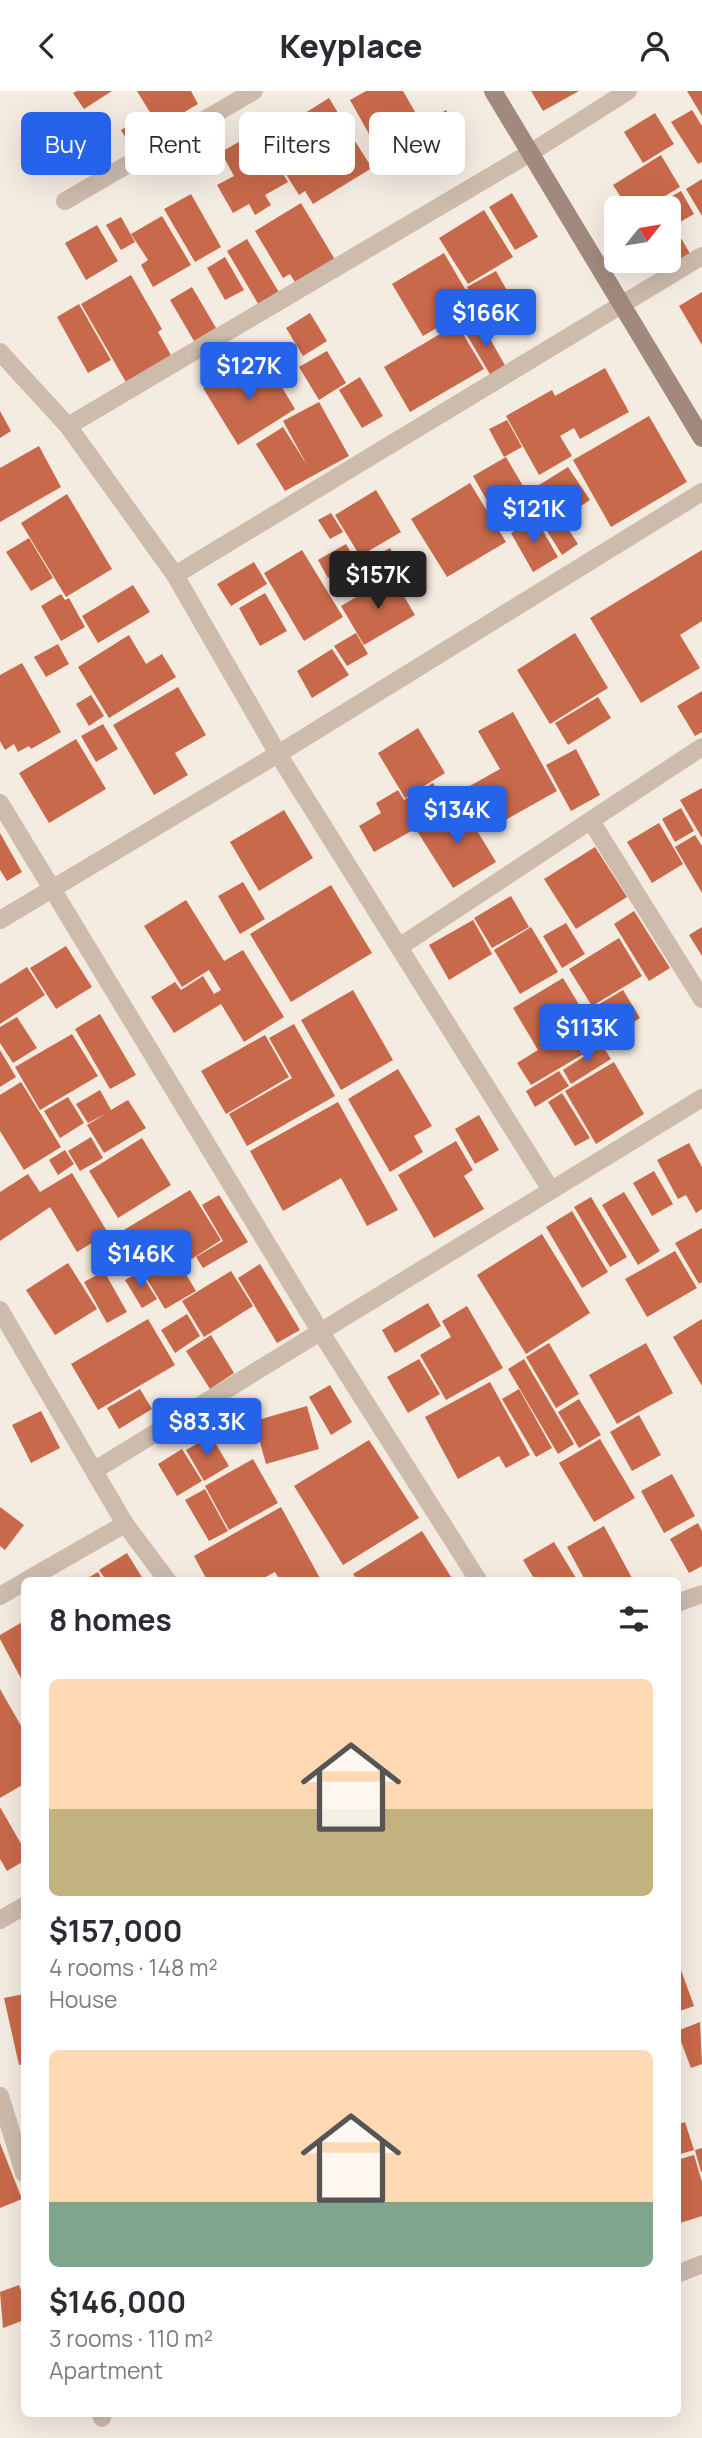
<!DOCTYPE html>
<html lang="en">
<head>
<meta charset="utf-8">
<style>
  body { margin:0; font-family:Manrope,sans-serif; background:#f2f2f3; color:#2b2b33; height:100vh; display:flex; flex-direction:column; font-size:26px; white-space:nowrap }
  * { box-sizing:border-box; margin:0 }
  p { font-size:23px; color:#7c7c81 }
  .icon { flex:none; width:38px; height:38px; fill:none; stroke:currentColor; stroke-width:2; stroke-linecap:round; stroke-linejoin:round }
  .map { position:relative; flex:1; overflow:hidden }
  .side { position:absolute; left:21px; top:1486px; width:660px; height:840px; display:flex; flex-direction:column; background:#fff; border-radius:10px; box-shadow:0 7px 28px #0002 }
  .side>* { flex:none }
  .top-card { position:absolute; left:21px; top:21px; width:662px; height:63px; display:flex; gap:14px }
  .needle { width:46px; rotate:60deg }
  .buttons { position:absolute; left:604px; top:105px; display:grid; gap:14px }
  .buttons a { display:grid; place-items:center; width:77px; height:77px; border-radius:10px; background:#fff; box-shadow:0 7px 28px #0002; font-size:35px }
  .price { position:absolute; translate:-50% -60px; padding:0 16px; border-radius:7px; background:#2563eb; color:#fff; font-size:23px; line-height:46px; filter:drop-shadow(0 2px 4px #0008) }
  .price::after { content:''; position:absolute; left:50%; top:42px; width:21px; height:16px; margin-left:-10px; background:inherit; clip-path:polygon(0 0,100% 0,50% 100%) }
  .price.on { background:#222; color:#fff }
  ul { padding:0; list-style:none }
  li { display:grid; align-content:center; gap:14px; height:371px; padding:0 28px }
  li span { display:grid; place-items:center; height:217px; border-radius:10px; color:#555 }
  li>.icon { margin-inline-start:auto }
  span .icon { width:126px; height:126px; fill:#fffc; stroke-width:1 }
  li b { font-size:30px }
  h2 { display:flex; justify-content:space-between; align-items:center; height:84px; padding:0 28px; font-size:30px }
  .chip { padding:0 24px; border-radius:10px; background:#fff; box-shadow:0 7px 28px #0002; font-size:24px; line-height:63px }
  .chip.on { background:#2563eb; color:#fff }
  header { display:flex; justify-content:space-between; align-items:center; height:91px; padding:0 28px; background:#fff; font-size:32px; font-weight:800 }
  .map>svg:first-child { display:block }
</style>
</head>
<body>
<header><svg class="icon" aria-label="back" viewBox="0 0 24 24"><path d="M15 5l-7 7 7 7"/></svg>Keyplace<svg class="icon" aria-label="person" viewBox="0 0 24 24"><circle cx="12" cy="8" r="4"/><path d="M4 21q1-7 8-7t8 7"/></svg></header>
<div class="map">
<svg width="702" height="2347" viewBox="0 0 702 2347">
  <rect width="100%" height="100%" fill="#f4ebe1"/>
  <g fill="#c8694b">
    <polygon points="77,0 112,0 84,18 73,2"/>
    <polygon points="137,0 191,0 198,13 159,36"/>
    <polygon points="366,0 403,0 418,26 374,52 350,9"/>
    <polygon points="531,0 579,0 543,20"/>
    <polygon points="687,0 702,0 702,25"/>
    <polygon points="329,7 340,25 298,52 286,34"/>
    <polygon points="446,19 460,42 407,74 393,52"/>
    <polygon points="692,19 702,35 702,71 698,73 671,31"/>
    <polygon points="148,22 157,37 129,53 121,39"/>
    <polygon points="655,22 674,53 643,72 624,41"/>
    <polygon points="341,28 372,77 313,113 305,100 299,104 277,69"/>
    <polygon points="258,40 288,91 265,104 271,114 255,124 249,113 233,122 217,94 234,85 221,61"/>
    <polygon points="661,64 680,96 645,117 628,117 613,94"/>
    <polygon points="702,88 702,125 686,98"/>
    <polygon points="681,100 694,123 668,138 668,117 651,117"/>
    <polygon points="512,102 538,146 515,159 489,116"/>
    <polygon points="191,103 221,156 195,171 164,118"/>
    <polygon points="301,112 337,172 298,196 290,183 283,187 255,140"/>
    <polygon points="484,119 513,166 468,193 439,147"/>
    <polygon points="162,125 191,174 153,196 141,174 148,169 131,143"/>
    <polygon points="121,126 135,151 121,159 106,134"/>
    <polygon points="97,134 118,170 86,189 65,152"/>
    <polygon points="675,137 692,166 664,182 657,170 668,170 668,141"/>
    <polygon points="247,148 280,203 260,216 227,160"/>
    <polygon points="444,162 475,215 423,245 392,193"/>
    <polygon points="225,166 244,199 225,209 207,177"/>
    <polygon points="496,180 522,226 493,242 467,196"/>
    <polygon points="131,184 162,238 158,241 172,266 127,293 81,213"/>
    <polygon points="192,196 216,237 194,250 170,209"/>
    <polygon points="702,201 702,254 679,215"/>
    <polygon points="79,213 111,269 88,282 57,226"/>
    <polygon points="310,222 327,250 303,265 286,237"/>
    <polygon points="481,232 506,276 491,285 465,241"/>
    <polygon points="457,233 484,278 410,321 384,276"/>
    <polygon points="327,260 346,292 319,309 299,276"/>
    <polygon points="268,273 295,318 238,354 203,297 238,276 245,287"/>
    <polygon points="605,277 629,321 580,348 574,337 560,345 572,365 539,384 506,325 552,299 555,305"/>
    <polygon points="360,286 383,325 362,337 339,299"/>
    <polygon points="319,311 349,365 285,400 256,353 283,336 307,374 283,330"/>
    <polygon points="0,320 11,340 0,347"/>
    <polygon points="649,325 687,391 611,436 573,369"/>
    <polygon points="507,329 522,356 504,366 489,338"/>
    <polygon points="39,355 61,396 0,431 0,377"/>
    <polygon points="506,366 526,400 521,403 534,426 512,439 499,416 493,420 473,385"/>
    <polygon points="568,376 590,409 546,438 523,404"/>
    <polygon points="470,392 506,451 447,486 411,428"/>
    <polygon points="376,399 401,441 360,465 335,424"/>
    <polygon points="67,403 112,478 66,506 21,432"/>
    <polygon points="331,422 343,441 330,448 318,429"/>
    <polygon points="536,428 558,466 533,481 511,442"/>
    <polygon points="563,430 578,453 562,464 547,440"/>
    <polygon points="29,447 53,487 31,500 6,461"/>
    <polygon points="346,453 356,470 328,487 318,469"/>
    <polygon points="390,457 402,478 355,503 343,482"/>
    <polygon points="302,459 343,526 304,550 264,482"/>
    <polygon points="702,459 702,530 680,544 700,577 641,612 590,527"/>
    <polygon points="254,471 267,493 231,515 217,493"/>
    <polygon points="392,485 415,524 364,554 341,515"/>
    <polygon points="133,494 150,521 98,552 82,525"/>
    <polygon points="265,502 287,540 260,555 239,517"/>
    <polygon points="61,503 65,509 69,507 85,536 61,550 41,515"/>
    <polygon points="356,542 368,563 347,575 334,555"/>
    <polygon points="575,542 608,597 550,633 517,579"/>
    <polygon points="129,544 146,573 162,563 176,586 109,627 78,576"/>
    <polygon points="58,553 69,573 46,586 34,566"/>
    <polygon points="332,558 349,584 312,607 297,580"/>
    <polygon points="22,572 61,641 31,658 29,655 18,661 14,653 5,659 0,650 0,584"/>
    <polygon points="178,596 206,644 175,662 188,684 154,704 113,634"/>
    <polygon points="702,600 702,641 695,645 677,615"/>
    <polygon points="91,604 104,625 89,635 76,613"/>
    <polygon points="598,606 611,627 568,654 555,632"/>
    <polygon points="513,621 557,700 500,732 493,719 476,728 461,700 500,678 478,640"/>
    <polygon points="103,633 118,658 96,671 81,645"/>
    <polygon points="418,637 445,682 405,707 378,662"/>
    <polygon points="76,648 106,698 49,732 19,682"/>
    <polygon points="576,658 600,704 571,720 546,674"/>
    <polygon points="433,692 449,719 374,761 359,735 381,722 376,712 398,699 404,709"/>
    <polygon points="702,697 702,747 680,709"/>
    <polygon points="461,713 496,771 453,797 417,740"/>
    <polygon points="681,717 694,740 675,751 662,728"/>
    <polygon points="284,719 313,767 259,800 230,751"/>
    <polygon points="659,732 683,773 652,792 627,751"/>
    <polygon points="0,742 22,781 7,790 0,779"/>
    <polygon points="695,744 702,755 702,802 675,756"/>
    <polygon points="595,756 627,806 576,838 544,788"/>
    <polygon points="243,791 265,828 240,843 218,805"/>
    <polygon points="331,794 372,862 291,911 250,843"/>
    <polygon points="511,805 529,836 492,857 474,827"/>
    <polygon points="186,809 224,870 243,859 284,926 244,951 221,913 174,942 151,906 175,891 181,899 203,885 214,903 221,899 209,879 182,896 144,835"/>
    <polygon points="634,820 670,877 649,890 614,833"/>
    <polygon points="473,829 492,863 449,889 429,854"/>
    <polygon points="566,832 585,863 562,877 543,845"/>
    <polygon points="531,836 558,881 520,903 494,859"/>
    <polygon points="702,836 702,865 689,844"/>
    <polygon points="619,847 642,885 592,915 569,878"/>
    <polygon points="66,855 92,896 56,918 30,877"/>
    <polygon points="27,876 45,904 0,933 0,893"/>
    <polygon points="563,887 602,952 531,994 517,972 538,959 513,917"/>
    <polygon points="353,899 393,969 341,999 301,929"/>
    <polygon points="623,899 640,927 608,947 591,918"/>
    <polygon points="100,923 136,984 110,998 75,938"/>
    <polygon points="17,926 37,957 13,972 0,952 0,936"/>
    <polygon points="294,933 335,1005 247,1055 229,1023 292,987 269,947"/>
    <polygon points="72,943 98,985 40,1019 15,976"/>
    <polygon points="265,944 289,986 226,1023 201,980"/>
    <polygon points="602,954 611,968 571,993 563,979"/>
    <polygon points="0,959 16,986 0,996"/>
    <polygon points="614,971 644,1023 596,1053 565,1000"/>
    <polygon points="398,978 432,1035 414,1045 423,1061 390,1081 348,1008"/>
    <polygon points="559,980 569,995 535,1016 526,1000"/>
    <polygon points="21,991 61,1056 24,1079 0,1040 0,1004"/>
    <polygon points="100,999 111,1019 128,1009 146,1037 104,1062 87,1034 107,1022 88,1032 76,1013"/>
    <polygon points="562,1002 590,1047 575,1055 548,1011"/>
    <polygon points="68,1006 84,1032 60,1047 44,1020"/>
    <polygon points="338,1011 398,1119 367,1135 341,1087 283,1120 250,1060"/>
    <polygon points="479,1024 499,1059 475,1073 455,1038"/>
    <polygon points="91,1046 103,1067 80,1080 68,1060"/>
    <polygon points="142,1047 171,1094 118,1127 89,1080"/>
    <polygon points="456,1050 473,1079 464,1085 484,1118 434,1147 398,1084"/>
    <polygon points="689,1052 702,1076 702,1118 696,1122 686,1104 678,1108 657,1069"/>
    <polygon points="65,1059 74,1073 58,1084 49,1069"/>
    <polygon points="654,1080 673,1113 652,1125 633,1092"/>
    <polygon points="72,1082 108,1142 77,1161 50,1116 0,1150 0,1101 28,1083 40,1101"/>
    <polygon points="190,1099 221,1149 181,1175 196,1200 165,1218 119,1142"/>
    <polygon points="624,1101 660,1160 638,1174 602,1114"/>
    <polygon points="219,1104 248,1151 203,1177 196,1166 223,1150 202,1114"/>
    <polygon points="591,1106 627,1166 610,1176 574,1116"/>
    <polygon points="572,1120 608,1181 582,1197 546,1136"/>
    <polygon points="702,1137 702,1191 699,1193 675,1152"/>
    <polygon points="542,1143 590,1222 526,1263 477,1184"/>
    <polygon points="675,1160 697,1197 647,1226 625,1188"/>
    <polygon points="68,1172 97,1218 55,1244 26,1199"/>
    <polygon points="260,1173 300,1239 277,1252 238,1187"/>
    <polygon points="104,1180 127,1221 107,1232 84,1191"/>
    <polygon points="231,1180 253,1215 204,1246 182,1210"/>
    <polygon points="140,1181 157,1208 142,1217 125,1189"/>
    <polygon points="428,1212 441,1235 395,1262 382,1239"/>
    <polygon points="467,1215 503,1277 446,1309 420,1264 451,1246 442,1230"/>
    <polygon points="187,1223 200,1245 175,1262 161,1239"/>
    <polygon points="148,1228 175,1274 98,1319 71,1273"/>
    <polygon points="702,1228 702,1295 673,1246"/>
    <polygon points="211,1244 234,1282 210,1298 186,1260"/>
    <polygon points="549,1252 579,1303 556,1317 526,1266"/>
    <polygon points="646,1252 673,1302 617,1333 589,1284"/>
    <polygon points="419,1268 440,1303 408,1322 387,1286"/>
    <polygon points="524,1268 574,1353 558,1363 508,1278"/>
    <polygon points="490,1291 530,1364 506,1377 499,1365 458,1388 425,1326"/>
    <polygon points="330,1294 352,1331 331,1344 309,1306"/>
    <polygon points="140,1298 152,1318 119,1338 107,1317"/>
    <polygon points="519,1298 552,1357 536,1366 502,1308"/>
    <polygon points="579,1308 601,1344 579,1357 558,1321"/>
    <polygon points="307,1315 319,1358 266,1373 254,1330"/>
    <polygon points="41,1320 60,1357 31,1372 12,1334"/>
    <polygon points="639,1324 661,1364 632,1380 610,1341"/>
    <polygon points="211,1345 229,1375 204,1390 186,1359"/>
    <polygon points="600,1348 635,1407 594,1431 559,1372"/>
    <polygon points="369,1349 419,1427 343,1474 294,1395"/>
    <polygon points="182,1358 202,1390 177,1405 158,1373"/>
    <polygon points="253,1368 278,1412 229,1439 205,1395"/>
    <polygon points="672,1383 695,1425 664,1442 641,1400"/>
    <polygon points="205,1398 228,1440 209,1450 185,1409"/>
    <polygon points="0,1416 24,1434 5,1459 0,1455"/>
    <polygon points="281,1416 321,1489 280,1489 275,1481 260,1489 207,1489 194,1465"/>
    <polygon points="698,1432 702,1440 702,1475 689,1482 670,1448"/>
    <polygon points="604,1435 633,1489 585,1489 567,1456"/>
    <polygon points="422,1440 453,1489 357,1489 353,1483"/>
    <polygon points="554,1451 576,1487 535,1489 523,1469"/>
    <polygon points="127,1462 143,1488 106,1489 99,1479"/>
    <polygon points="98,1481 102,1489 84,1489"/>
    <polygon points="24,1530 24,1593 0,1548 0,1544"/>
    <polygon points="0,1598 24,1640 24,1693 0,1707"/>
    <polygon points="0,1716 24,1758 24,1770 7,1780 0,1768"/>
    <polygon points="677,1868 694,1915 677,1921"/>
    <polygon points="24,1903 24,1973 19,1974 4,1907"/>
    <polygon points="700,1931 702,1973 691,1977 677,1940"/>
    <polygon points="685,2031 694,2059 677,2064 677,2034"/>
    <polygon points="0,2052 22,2108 0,2117"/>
    <polygon points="702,2057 702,2081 701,2081 695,2059"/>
    <polygon points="694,2064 702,2091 702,2125 677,2133 677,2069"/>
    <polygon points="19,2194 24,2208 24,2229 3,2237 0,2201"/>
  </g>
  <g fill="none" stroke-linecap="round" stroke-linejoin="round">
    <g stroke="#cdbbac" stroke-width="18">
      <polyline points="65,110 254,0"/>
      <polyline points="0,261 68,335 175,484 278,663 551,1099"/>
      <polyline points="68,335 530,62 628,0"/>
      <polyline points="175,484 702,165"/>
      <polyline points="0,712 320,1240 478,1489"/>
      <polyline points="591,730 702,908"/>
      <polyline points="0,829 278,663 702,401"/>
      <polyline points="399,856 702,656"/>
      <polyline points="0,1219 125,1433 167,1489"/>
      <polyline points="95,1379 702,1007"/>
      <polyline points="27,1489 125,1433"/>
      <polyline points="0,1505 24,1491"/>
      <polyline points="677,1512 702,1503"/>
      <polyline points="0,1829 24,1815"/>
      <polyline points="0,2005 24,2082"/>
      <polyline points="677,2183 702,2173"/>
      <polyline points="100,2322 102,2327"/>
    </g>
    <polyline stroke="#a18a7d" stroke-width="18" points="493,0 702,347"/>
  </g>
</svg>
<div class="buttons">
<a><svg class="needle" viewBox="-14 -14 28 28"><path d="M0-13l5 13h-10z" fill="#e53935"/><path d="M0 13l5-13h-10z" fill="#7c7c81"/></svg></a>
</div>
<b class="price" style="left:486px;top:258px">$166K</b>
<b class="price" style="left:249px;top:311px">$127K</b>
<b class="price" style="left:534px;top:454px">$121K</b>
<b class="price on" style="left:378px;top:520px">$157K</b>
<b class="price" style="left:457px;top:755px">$134K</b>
<b class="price" style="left:587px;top:973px">$113K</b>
<b class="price" style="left:141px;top:1199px">$146K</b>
<b class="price" style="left:207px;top:1367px">$83.3K</b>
<div class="top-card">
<a class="chip on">Buy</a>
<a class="chip">Rent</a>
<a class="chip">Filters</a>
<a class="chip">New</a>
</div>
<section class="side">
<h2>8 homes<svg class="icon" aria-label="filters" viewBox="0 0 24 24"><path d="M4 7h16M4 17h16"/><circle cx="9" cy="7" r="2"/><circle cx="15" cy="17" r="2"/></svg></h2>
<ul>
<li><span style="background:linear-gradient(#ffd9b3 60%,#c2b280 0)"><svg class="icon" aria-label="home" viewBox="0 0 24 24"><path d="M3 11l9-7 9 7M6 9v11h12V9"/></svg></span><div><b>$157,000</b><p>4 rooms · 148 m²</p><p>House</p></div></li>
<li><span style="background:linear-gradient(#ffd9b3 70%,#7fa58c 0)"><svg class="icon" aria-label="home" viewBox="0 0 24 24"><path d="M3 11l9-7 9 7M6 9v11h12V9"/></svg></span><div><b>$146,000</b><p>3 rooms · 110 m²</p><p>Apartment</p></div></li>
</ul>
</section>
</div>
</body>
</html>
